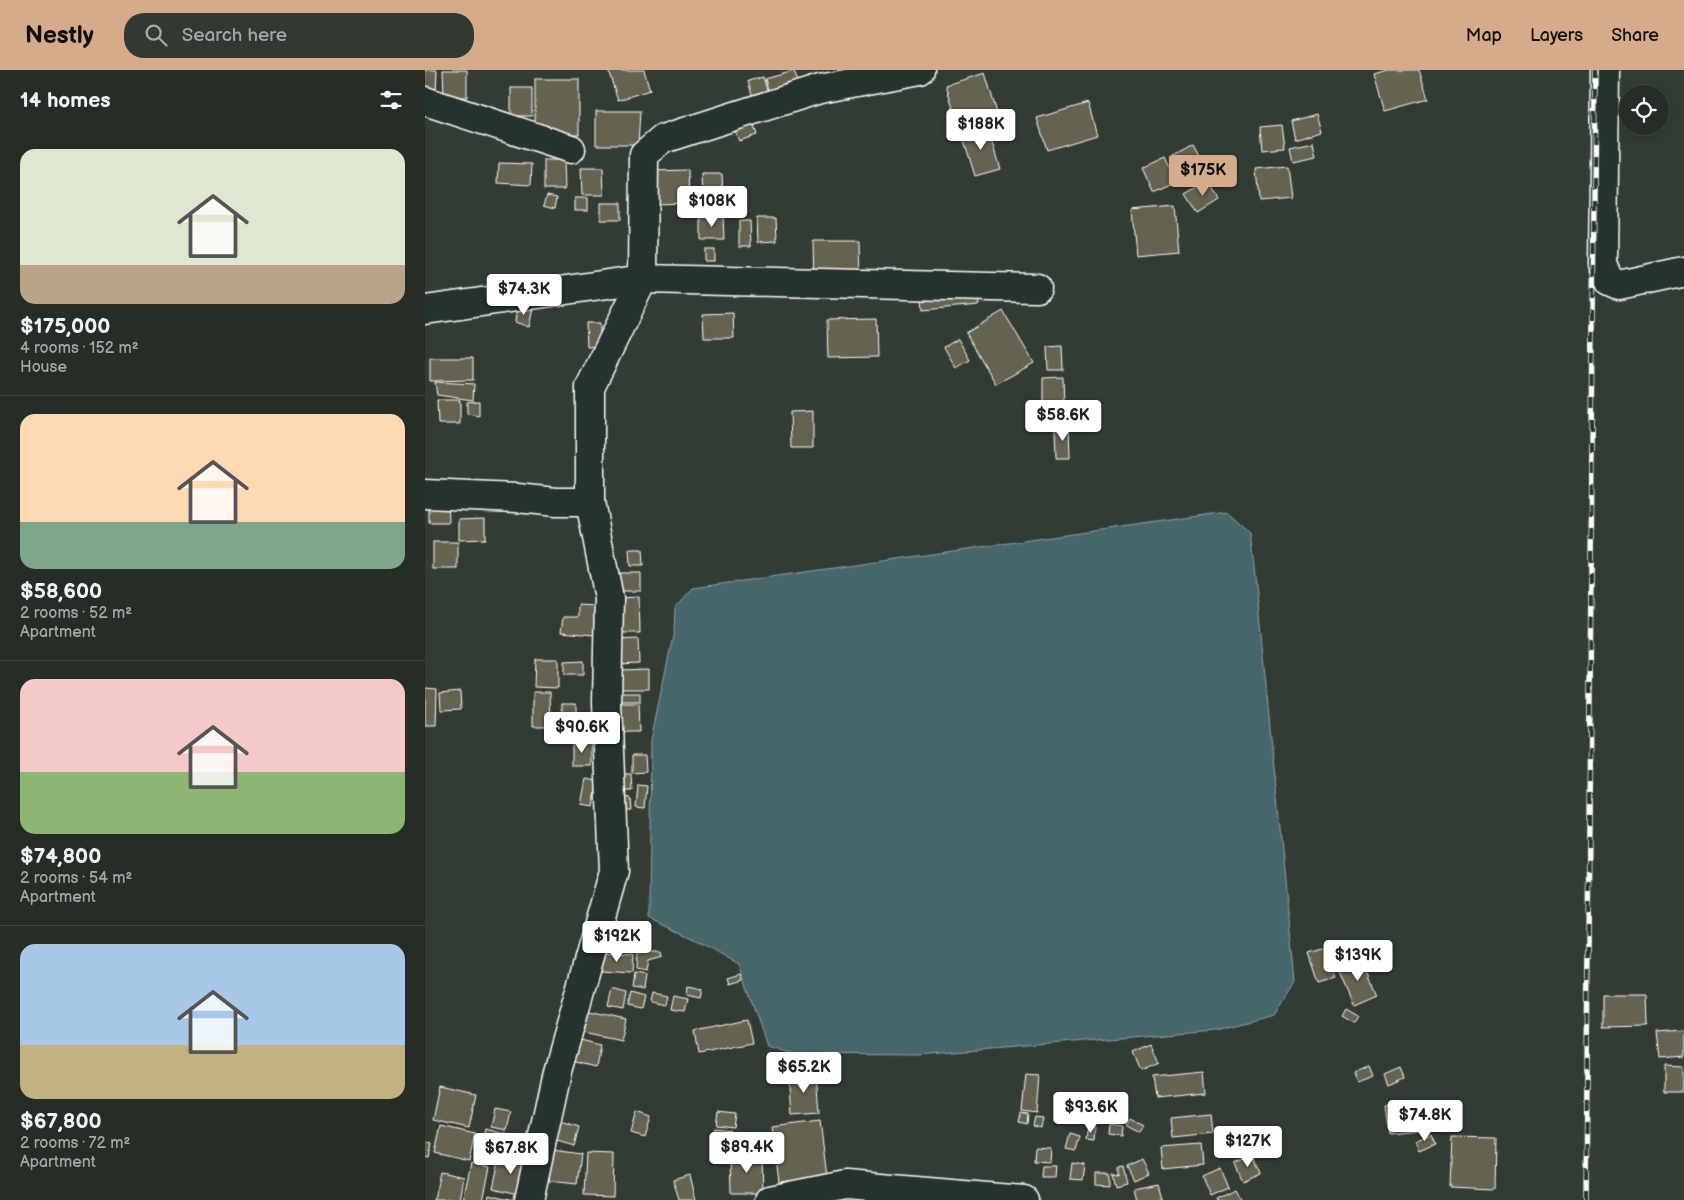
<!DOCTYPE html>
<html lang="en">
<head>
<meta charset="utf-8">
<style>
  body { margin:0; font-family:"Balsamiq Sans",sans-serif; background:#323933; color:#f1f3f6; height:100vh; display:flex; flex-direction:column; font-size:19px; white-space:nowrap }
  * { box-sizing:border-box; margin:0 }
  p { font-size:16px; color:#a4a8a7 }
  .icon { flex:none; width:28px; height:28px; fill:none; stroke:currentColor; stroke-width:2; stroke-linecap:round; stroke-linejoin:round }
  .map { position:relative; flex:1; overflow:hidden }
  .panel { display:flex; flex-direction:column; background:#262d27; width:425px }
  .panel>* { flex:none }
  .fabs { position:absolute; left:1194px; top:15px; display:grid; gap:10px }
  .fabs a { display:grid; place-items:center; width:50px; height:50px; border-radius:50%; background:#262d27; box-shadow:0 2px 12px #0003,0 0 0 1px #424944; font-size:25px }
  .price { position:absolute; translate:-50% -42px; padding:0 11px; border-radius:5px; background:#fff; color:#222; font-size:16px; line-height:32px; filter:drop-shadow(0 1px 2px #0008) }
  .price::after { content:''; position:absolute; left:50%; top:30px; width:15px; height:11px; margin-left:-8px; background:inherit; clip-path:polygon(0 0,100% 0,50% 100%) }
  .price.on { background:#d6ab8b; color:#111 }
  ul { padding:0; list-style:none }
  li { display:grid; align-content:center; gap:10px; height:265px; padding:0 20px }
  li+li { border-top:1px solid #424944 }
  li span { display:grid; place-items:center; height:155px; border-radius:15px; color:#555 }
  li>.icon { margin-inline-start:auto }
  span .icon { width:90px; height:90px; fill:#fffc; stroke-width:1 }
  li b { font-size:21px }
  h2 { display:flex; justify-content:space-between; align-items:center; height:60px; padding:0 20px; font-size:21px }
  header { display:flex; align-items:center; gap:30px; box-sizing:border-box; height:70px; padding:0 25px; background:#d6ab8b; color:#111 }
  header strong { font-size:24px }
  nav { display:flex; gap:28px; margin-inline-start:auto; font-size:18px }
  .search { width:350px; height:45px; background:#323933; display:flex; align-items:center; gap:12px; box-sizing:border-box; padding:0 18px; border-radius:20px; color:#a4a8a7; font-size:19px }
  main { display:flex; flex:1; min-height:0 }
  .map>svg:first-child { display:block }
</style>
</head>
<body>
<header>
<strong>Nestly</strong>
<div class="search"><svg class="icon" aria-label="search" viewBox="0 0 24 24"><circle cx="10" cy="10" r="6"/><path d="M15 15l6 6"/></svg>Search here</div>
<nav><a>Map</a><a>Layers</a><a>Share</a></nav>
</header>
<main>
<section class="panel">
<h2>14 homes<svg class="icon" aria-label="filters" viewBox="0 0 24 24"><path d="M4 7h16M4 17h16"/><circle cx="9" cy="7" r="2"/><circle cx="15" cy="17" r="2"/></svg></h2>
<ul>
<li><span style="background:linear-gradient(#dfe7d0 75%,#b9a48a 0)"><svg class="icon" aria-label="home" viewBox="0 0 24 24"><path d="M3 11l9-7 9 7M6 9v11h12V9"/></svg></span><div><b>$175,000</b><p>4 rooms · 152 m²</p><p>House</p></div></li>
<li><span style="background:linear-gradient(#ffd9b3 70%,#7fa58c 0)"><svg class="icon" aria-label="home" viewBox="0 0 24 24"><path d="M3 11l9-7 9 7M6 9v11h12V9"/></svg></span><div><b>$58,600</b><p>2 rooms · 52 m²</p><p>Apartment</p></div></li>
<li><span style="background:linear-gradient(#f6c9c9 60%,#8fb573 0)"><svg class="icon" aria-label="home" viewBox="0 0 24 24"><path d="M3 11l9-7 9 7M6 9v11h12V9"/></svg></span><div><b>$74,800</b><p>2 rooms · 54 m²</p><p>Apartment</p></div></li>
<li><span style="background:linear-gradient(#a9c7e8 65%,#c2b280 0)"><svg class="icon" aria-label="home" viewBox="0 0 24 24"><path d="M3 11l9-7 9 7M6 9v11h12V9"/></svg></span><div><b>$67,800</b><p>2 rooms · 72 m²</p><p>Apartment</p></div></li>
</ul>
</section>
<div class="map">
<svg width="1259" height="1130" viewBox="0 0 1259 1130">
  <rect width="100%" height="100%" fill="#333c34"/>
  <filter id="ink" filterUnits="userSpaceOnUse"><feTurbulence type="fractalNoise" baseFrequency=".02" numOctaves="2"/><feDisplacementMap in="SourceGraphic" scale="10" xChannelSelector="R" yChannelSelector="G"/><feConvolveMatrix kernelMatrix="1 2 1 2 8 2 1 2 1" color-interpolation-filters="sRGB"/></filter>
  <g filter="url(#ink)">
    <polygon fill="#46666c" stroke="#90a3a7" points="802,442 825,463 831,514 870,912 849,945 790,960 494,985 368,984 342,976 314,894 269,869 224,848 226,670 249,561 250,538 268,518"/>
    <g fill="#65624f" stroke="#fff">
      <polygon points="0,0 12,0 11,24 0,23"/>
      <polygon points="18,0 42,0 42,27 19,27"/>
      <polygon points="183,0 219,0 225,20 193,30"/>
      <polygon points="964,0 994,0 1003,29 960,41 949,4"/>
      <polygon points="369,1 376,21 346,30 340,9"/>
      <polygon points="560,3 572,43 533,55 521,15"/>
      <polygon points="338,7 343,23 328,28 323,11"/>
      <rect x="110" y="9" width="44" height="55"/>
      <rect x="86" y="18" width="21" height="28"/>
      <polygon points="663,33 672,65 622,80 612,48"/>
      <polygon points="171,41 215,41 213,75 171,75"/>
      <polygon points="892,44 897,61 870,69 866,51"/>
      <polygon points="328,53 332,65 314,71 309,58"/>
      <polygon points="857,55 860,78 837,80 835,57"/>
      <polygon points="562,56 575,99 550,106 537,64"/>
      <polygon points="889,72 892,86 868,91 865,77"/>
      <polygon points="768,75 781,99 758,111 745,88"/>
      <polygon points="740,88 751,112 729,122 718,98"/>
      <polygon points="119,90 139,90 140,119 119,119"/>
      <polygon points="74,93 107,94 106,115 73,113"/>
      <polygon points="862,96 866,128 834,131 831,99"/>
      <polygon points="156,98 178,98 179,125 157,125"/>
      <polygon points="263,100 264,133 228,134 227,101"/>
      <polygon points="277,104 297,104 298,129 278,130"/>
      <polygon points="783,111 794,130 773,143 761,124"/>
      <polygon points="122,125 132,127 130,138 119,135"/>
      <rect x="150" y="128" width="13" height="12"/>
      <rect x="176" y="133" width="19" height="17"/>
      <polygon points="750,136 754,181 711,185 707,140"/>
      <polygon points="276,145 298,145 299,170 276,170"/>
      <polygon points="332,148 351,148 352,171 333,172"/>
      <polygon points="314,151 325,151 326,176 314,176"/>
      <polygon points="388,171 435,171 436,212 389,213"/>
      <rect x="279" y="179" width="10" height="12"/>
      <polygon points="552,213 554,235 498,240 496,219"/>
      <polygon points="92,236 108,238 104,257 90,252"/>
      <polygon points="578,241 609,293 571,314 541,263"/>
      <polygon points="308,243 309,268 279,268 278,244"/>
      <polygon points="451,249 452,287 403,288 402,250"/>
      <polygon points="161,253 175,253 175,276 162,277"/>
      <polygon points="533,269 545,290 531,298 519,277"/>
      <polygon points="637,276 638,300 623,300 622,277"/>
      <polygon points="5,288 48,288 48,310 5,311"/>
      <polygon points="638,307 639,335 618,335 618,308"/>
      <polygon points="10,312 49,314 48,330 12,325"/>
      <polygon points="12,330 35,330 35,354 13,354"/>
      <polygon points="54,331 54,346 42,344 42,332"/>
      <polygon points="388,341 388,378 366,378 365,342"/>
      <polygon points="644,356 645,388 631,388 630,357"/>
      <polygon points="23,429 24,453 4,453 4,430"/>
      <polygon points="60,448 60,469 34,470 34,449"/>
      <rect x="8" y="472" width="25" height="27"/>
      <polygon points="204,480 217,480 218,496 205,496"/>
      <polygon points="194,503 216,503 216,521 195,521"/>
      <polygon points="214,527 215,563 196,563 195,528"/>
      <polygon points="153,535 171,536 169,565 136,562 138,547 153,547"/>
      <polygon points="213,569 214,593 191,594 191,570"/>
      <polygon points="110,589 133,589 133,618 109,617"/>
      <polygon points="158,591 158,605 139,605 139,592"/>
      <polygon points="224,599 224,619 194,619 194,600"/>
      <polygon points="0,618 12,619 11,656 0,656"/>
      <polygon points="35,621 36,639 16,640 15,623"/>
      <polygon points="108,622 125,622 126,656 108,656"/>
      <rect x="194" y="623" width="21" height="9"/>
      <rect x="137" y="633" width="14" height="25"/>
      <polygon points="194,634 213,634 214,662 194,662"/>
      <rect x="147" y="673" width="20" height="23"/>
      <polygon points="207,685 220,685 221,702 207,703"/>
      <polygon points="187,704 206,704 207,721 188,721"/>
      <polygon points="161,709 173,711 168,737 156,735"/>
      <polygon points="213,715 222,716 220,738 211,737"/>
      <polygon points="189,726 205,728 206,740 189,740"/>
      <polygon points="179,852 196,855 193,879 175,876"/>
      <polygon points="901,878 911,908 894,913 884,883"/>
      <polygon points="178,882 208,884 207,903 176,901"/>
      <polygon points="212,882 236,882 237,887 223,891 221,902 211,900"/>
      <polygon points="937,890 952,925 929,935 914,900"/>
      <polygon points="209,904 220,906 218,920 207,918"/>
      <polygon points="316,904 318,910 305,914 303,908"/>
      <polygon points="263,916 278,919 276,928 262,925"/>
      <polygon points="187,919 201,923 198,940 183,937"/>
      <polygon points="205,923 219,927 216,939 202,936"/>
      <polygon points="227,923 242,926 240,935 225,932"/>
      <polygon points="1178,924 1222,924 1223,956 1178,957"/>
      <polygon points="248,926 263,929 260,942 245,940"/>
      <polygon points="921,939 933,946 929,953 917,946"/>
      <polygon points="164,941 201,949 196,970 159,962"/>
      <polygon points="322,950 327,973 274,984 270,961"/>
      <polygon points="1259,961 1259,987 1235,989 1232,963"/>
      <polygon points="152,969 175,975 171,997 147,991"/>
      <polygon points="726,974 734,993 716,1001 708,982"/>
      <polygon points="944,996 948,1006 932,1012 928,1003"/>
      <polygon points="1239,996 1259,997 1259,1022 1239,1022"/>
      <polygon points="976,997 980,1007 964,1014 960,1004"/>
      <polygon points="391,1002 394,1043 367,1045 364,1005"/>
      <polygon points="779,1002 781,1023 730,1028 727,1007"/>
      <polygon points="601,1004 615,1005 612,1043 597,1041"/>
      <polygon points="15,1017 51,1025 44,1058 8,1050"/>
      <polygon points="989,1032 993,1060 963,1063 959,1035"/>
      <polygon points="70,1039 86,1042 82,1060 66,1057"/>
      <polygon points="212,1042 226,1047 220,1067 206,1063"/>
      <polygon points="293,1042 310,1044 308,1057 291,1055"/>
      <polygon points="596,1043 603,1044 602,1054 594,1052"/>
      <polygon points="786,1044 788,1064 748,1068 746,1048"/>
      <polygon points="610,1047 618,1048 616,1058 608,1056"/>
      <polygon points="705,1048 718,1055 714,1062 701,1055"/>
      <polygon points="135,1051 154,1057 149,1076 129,1070"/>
      <polygon points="395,1051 402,1107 354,1112 347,1057"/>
      <polygon points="684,1054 697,1056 696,1066 683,1064"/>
      <polygon points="16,1056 50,1064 44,1091 10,1083"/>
      <polygon points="663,1056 670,1057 669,1071 661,1070"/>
      <polygon points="289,1058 305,1060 304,1075 287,1072"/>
      <polygon points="60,1059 89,1066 86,1082 56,1076"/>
      <polygon points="645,1064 655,1067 651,1081 641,1079"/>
      <polygon points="1006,1064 1010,1074 994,1081 990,1071"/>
      <polygon points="1027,1067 1071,1068 1070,1119 1025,1117"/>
      <polygon points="0,1072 7,1074 4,1088 0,1087"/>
      <polygon points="776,1075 778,1095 738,1099 736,1078"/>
      <polygon points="610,1077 626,1078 625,1092 609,1091"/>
      <polygon points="127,1080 156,1084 152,1114 124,1111"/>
      <polygon points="161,1083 189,1084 188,1126 159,1125"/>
      <polygon points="828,1085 836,1103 818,1111 810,1093"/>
      <polygon points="75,1086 104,1092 98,1125 68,1118"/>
      <polygon points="305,1086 337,1086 338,1123 306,1123"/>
      <polygon points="717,1089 724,1103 709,1110 702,1096"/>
      <polygon points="46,1093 65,1097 58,1130 38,1130"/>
      <polygon points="647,1093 660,1095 658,1110 645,1109"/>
      <polygon points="617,1096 631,1096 630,1107 616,1107"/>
      <polygon points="698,1096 702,1112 691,1115 688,1103 694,1104 694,1097"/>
      <polygon points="795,1098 803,1117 785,1125 777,1106"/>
      <polygon points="15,1102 39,1107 35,1130 9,1130"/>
      <polygon points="671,1103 685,1103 685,1115 671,1114"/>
      <polygon points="265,1105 271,1130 254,1130 248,1110"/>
      <polygon points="734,1113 738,1127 726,1130 712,1130 709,1118"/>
      <polygon points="810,1119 816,1130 792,1130 791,1128"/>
      <polygon points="64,1124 89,1130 63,1130"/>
    </g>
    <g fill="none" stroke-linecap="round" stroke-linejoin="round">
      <g stroke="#fff" stroke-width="31">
        <g id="minor">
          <polyline points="1180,0 1178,194 1185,211 1194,215 1259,201"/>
          <polyline points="0,31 146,79"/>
          <polyline points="0,240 218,209 612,218"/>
          <polyline points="0,424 92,428 131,432 165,432"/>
          <polyline points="104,1130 132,1001 189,801 182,633 184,528 165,432 165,317 218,209 219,85 238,69 297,50 395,19 495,0"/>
          <polyline points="345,1130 420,1115 599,1130"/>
        </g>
      </g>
      <use href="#minor" stroke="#26332d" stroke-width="28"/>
      <g stroke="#fff" stroke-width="5.5">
        <polyline id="rail" points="1161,1130 1170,0"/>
      </g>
      <use href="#rail" stroke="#26332d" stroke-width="4" stroke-dasharray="11" stroke-linecap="butt"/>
    </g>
  </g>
</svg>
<div class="fabs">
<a><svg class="icon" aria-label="locate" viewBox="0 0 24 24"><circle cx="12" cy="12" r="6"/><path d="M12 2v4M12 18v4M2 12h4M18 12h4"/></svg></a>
</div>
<b class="price" style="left:556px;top:81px">$188K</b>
<b class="price on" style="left:778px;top:127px">$175K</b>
<b class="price" style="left:287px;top:158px">$108K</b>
<b class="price" style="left:99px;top:246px">$74.3K</b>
<b class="price" style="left:638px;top:372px">$58.6K</b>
<b class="price" style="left:157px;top:684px">$90.6K</b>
<b class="price" style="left:192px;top:893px">$192K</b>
<b class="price" style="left:933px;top:912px">$139K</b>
<b class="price" style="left:379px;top:1024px">$65.2K</b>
<b class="price" style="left:666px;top:1064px">$93.6K</b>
<b class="price" style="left:1000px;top:1072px">$74.8K</b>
<b class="price" style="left:823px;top:1098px">$127K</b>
<b class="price" style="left:322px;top:1104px">$89.4K</b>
<b class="price" style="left:86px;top:1105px">$67.8K</b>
</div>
</main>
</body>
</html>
